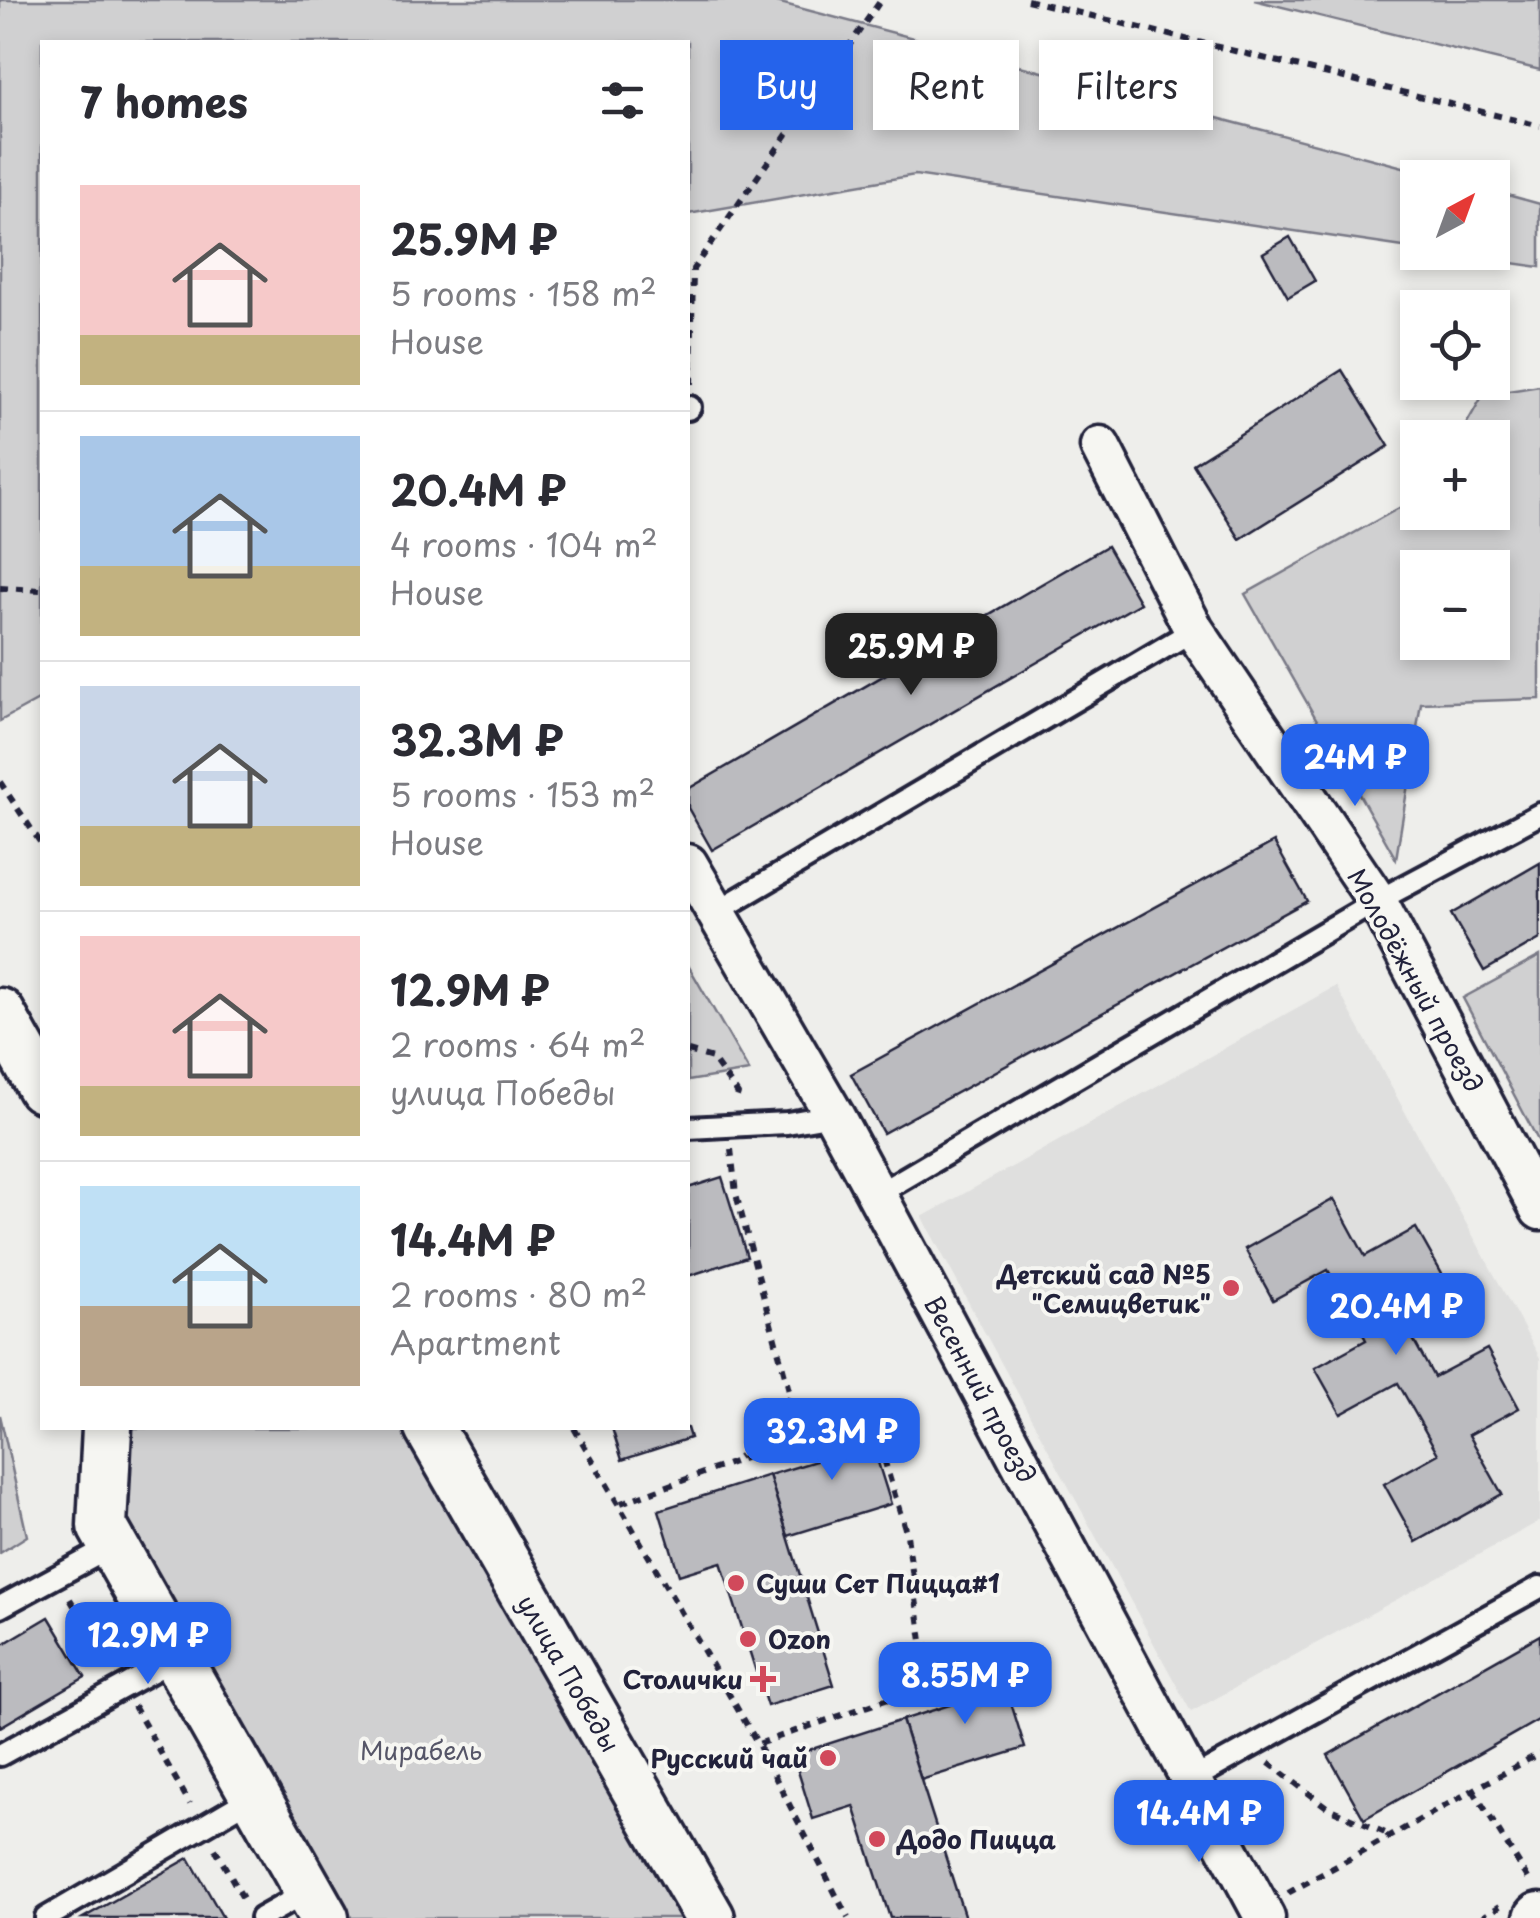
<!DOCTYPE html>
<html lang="en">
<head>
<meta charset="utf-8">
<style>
  body { margin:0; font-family:"Playpen Sans",sans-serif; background:#f7f7f7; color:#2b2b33; height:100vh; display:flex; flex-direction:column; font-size:38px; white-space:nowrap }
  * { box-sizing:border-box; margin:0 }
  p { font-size:32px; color:#7c7c81 }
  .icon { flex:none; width:55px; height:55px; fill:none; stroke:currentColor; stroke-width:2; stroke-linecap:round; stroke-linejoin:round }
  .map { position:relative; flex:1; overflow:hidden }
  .side { position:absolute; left:40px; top:40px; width:650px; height:1390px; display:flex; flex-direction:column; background:#fff; border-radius:0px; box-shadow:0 5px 15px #0003 }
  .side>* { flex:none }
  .hud { position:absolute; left:720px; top:40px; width:670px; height:90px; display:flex; gap:20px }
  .needle { width:65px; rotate:41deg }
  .fabs { position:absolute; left:1400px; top:160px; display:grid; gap:20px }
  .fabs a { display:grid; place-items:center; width:110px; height:110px; border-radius:0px; background:#fff; box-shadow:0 5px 15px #0003; font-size:50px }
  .price { position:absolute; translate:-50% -85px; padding:0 22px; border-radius:20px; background:#2563eb; color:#fff; font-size:32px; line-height:65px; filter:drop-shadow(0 2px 5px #0008) }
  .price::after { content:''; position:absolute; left:50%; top:60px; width:30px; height:22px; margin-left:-15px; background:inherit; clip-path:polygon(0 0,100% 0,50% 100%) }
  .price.current { background:#222; color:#fff }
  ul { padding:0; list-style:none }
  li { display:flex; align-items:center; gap:30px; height:250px; padding:0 40px }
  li+li { border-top:2px solid #e1e1e2 }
  li span { display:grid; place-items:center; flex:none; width:280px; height:200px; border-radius:0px; color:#555 }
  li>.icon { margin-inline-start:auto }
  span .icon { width:120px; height:120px; fill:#fffc; stroke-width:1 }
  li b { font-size:42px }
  h2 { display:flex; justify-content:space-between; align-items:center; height:120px; padding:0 40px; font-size:42px }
  .chip { padding:0 35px; border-radius:0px; background:#fff; box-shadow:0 5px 15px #0003; font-size:35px; line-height:90px }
  .chip.current { background:#2563eb; color:#fff }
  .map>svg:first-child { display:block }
</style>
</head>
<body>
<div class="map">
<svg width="1540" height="1918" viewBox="0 0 1540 1918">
  <rect width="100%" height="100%" fill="#eeeeeb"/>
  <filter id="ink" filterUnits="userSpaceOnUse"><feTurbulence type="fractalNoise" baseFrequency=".01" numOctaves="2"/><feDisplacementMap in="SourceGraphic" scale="20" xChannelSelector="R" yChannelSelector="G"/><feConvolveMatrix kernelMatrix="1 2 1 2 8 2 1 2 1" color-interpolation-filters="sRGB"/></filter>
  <g filter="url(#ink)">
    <polygon fill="#dfdfde" points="1336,986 1540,1358 1540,1521 1191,1712 922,1217"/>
    <g fill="#d0d0d1" stroke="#797986" stroke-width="2.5" fill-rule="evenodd">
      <polygon points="0,0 769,0 1441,177 1418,178 1417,249 915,175 688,214 688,42 42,42 42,698 0,721"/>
      <polygon points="1254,0 1540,0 1540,70"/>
      <polygon points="1493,191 1540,204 1540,267 1442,253 1492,252"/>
      <path d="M 1540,386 L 1540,699 L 1421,703 L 1396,859 L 1245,594 L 1417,498 L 1418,512 L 1492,512 L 1492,438 L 1459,437 L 1483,395 ZM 1418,568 L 1492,568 L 1492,642 L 1418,642 Z"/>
      <polygon points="1540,956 1540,1144 1463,998"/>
      <polygon points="688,965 749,1071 688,1081"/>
      <polygon points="0,1415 27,1536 0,1553"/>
      <polygon points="107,1428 429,1428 709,1918 324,1918 102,1526"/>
    </g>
    <g fill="#bbbbbf" stroke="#22223b" stroke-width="2.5">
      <polygon points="1290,237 1315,281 1288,297 1263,253"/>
      <polygon points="1342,370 1389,446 1240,539 1193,464"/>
      <polygon points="1107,546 1140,603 712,850 688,808 688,789"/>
      <polygon points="1274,842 1307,901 883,1133 851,1074"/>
      <polygon points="1540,863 1540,939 1484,971 1451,914"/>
      <polygon points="722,1177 747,1257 688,1276 688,1188"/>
      <polygon points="1334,1199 1365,1256 1416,1228 1447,1283 1397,1310 1434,1377 1487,1349 1519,1408 1469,1435 1502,1494 1416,1542 1384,1484 1438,1454 1398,1383 1341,1414 1315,1368 1366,1340 1328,1270 1273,1300 1245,1249"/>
      <polygon points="866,1424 891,1504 788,1536 769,1475 816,1461 810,1441"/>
      <polygon points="612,1428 687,1428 690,1438 622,1460"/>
      <polygon points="769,1475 834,1685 767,1706 721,1562 679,1575 659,1510"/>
      <polygon points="49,1617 85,1677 0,1727 0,1646"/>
      <polygon points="1540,1635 1540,1719 1364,1819 1328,1755"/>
      <polygon points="1000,1668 1025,1748 921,1780 902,1720 950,1705 944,1686"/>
      <polygon points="902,1720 921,1780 965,1918 890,1918 854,1806 813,1819 793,1755"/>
      <polygon points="189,1858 223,1918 83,1918"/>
    </g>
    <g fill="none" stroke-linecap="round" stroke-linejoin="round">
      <g stroke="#22223b" stroke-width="28">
        <g id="service">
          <polyline points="688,409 690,407"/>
          <polyline points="716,912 1194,630"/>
          <polyline points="688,1128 787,1123 834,1115"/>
          <polyline points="876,1195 1377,901 1540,814"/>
          <polyline points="0,1607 113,1546"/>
          <polyline points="0,1755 176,1658"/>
          <polyline points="1191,1780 1540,1587"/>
          <polyline points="46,1918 255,1796"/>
          <polyline points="261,1918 309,1891"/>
        </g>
      </g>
      <g stroke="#22223b" stroke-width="45">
        <g id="minor">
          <polyline points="1100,446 1194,630 1377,901 1540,1210"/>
          <polyline points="688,864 834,1115 1265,1918"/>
        </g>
      </g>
      <g stroke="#22223b" stroke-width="55">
        <g id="tertiary">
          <polyline points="0,1013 42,1088"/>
          <polyline points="107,1428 102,1526 324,1918"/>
          <polyline points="429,1428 710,1918"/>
          <polyline points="1539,1918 1540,1917"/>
        </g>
      </g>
      <g stroke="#22223b" stroke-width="6" stroke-dasharray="8 8" stroke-linecap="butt">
        <polyline points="1027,0 1540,126"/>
        <polyline points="691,384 693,269 881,0"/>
        <polyline points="0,588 42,590"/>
        <polyline points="0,782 42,845"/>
        <polyline points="688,1051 712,1058 738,1094 735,1103"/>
        <polyline points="731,1149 736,1194 790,1394 780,1426 738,1457"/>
        <polyline points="574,1428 758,1744 848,1918"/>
        <polyline points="621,1503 852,1419 874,1426 907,1535 922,1641 942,1657 935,1683 758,1744"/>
        <polyline points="70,1599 110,1665"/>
        <polyline points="134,1706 190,1804"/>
        <polyline points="1269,1763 1328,1808 1390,1835"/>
        <polyline points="1473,1790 1531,1883"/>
        <polyline points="215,1849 244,1900"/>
        <polyline points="1288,1893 1540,1753"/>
        <polyline points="1481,1918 1500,1906"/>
      </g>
      <use href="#service" stroke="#f6f6f2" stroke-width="20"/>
      <use href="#minor" stroke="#f6f6f2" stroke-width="38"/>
      <use href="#tertiary" stroke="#f6f6f2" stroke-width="48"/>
    </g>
  </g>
  <g fill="#d1495b" stroke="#f6f6f2" stroke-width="4">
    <circle cx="1231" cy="1288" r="10"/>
    <circle cx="736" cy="1583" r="10"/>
    <circle cx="748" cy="1639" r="10"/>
    <path d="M758 1664h10v10h10v10h-10v10h-10v-10h-10v-10h10z"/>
    <circle cx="828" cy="1758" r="10"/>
    <circle cx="877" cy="1839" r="10"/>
  </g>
  <g text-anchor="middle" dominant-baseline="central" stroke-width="8" stroke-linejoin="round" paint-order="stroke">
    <g font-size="25" fill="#22223b" stroke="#f6f6f2">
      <text transform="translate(1416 980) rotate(61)">Молодёжный проезд</text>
      <text transform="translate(981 1389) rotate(62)">Весенний проезд</text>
      <text transform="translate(569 1673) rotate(60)">улица Победы</text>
    </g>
    <g font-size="25" font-weight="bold" fill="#22223b" stroke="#f6f6f2" text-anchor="end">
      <text x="1211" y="1274">Детский сад №5<tspan x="1211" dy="29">"Семицветик"</tspan></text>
      <text x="756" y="1583" text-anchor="start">Суши Сет Пицца#1</text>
      <text x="768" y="1639" text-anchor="start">Ozon</text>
      <text x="743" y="1679">Столички</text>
      <text x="808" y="1758">Русский чай</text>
      <text x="897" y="1839" text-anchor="start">Додо Пицца</text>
    </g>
    <g font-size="25" fill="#565668" stroke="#f6f6f2">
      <text x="421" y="1750">Мирабель</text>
    </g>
  </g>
</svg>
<div class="fabs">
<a><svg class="needle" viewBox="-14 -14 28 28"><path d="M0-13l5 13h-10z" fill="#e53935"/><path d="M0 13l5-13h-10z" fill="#7c7c81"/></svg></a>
<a><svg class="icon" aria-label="locate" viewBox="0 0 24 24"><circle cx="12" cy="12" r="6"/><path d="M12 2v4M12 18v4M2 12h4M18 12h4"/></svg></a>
<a>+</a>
<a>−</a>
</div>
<b class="price current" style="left:911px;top:698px">25.9M ₽</b>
<b class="price" style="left:1355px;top:809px">24M ₽</b>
<b class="price" style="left:1396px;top:1358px">20.4M ₽</b>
<b class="price" style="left:832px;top:1483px">32.3M ₽</b>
<b class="price" style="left:148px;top:1687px">12.9M ₽</b>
<b class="price" style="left:965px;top:1727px">8.55M ₽</b>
<b class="price" style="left:1199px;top:1865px">14.4M ₽</b>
<div class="hud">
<a class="chip current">Buy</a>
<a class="chip">Rent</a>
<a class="chip">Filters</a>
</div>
<section class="side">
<h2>7 homes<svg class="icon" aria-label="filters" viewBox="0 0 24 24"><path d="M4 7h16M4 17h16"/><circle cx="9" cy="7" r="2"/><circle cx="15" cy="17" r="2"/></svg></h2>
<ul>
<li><span style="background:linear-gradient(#f6c9c9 75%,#c2b280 0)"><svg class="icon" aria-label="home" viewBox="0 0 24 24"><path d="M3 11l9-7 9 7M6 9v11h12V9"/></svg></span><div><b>25.9M ₽</b><p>5 rooms · 158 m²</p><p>House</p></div></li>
<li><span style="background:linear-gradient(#a9c7e8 65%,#c2b280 0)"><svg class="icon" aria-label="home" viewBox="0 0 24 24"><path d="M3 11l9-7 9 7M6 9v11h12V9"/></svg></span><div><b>20.4M ₽</b><p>4 rooms · 104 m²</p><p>House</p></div></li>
<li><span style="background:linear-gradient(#c9d6e8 70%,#c2b280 0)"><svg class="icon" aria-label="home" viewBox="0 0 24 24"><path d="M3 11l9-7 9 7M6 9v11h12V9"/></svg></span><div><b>32.3M ₽</b><p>5 rooms · 153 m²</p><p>House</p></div></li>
<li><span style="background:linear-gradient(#f6c9c9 75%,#c2b280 0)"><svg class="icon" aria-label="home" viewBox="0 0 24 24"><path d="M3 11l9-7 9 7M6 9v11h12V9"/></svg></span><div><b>12.9M ₽</b><p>2 rooms · 64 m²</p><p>улица Победы</p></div></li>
<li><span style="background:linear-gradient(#bfe0f5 60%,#b9a48a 0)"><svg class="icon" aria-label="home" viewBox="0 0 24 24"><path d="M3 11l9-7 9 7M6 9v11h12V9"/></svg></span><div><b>14.4M ₽</b><p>2 rooms · 80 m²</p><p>Apartment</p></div></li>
</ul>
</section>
</div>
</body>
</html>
